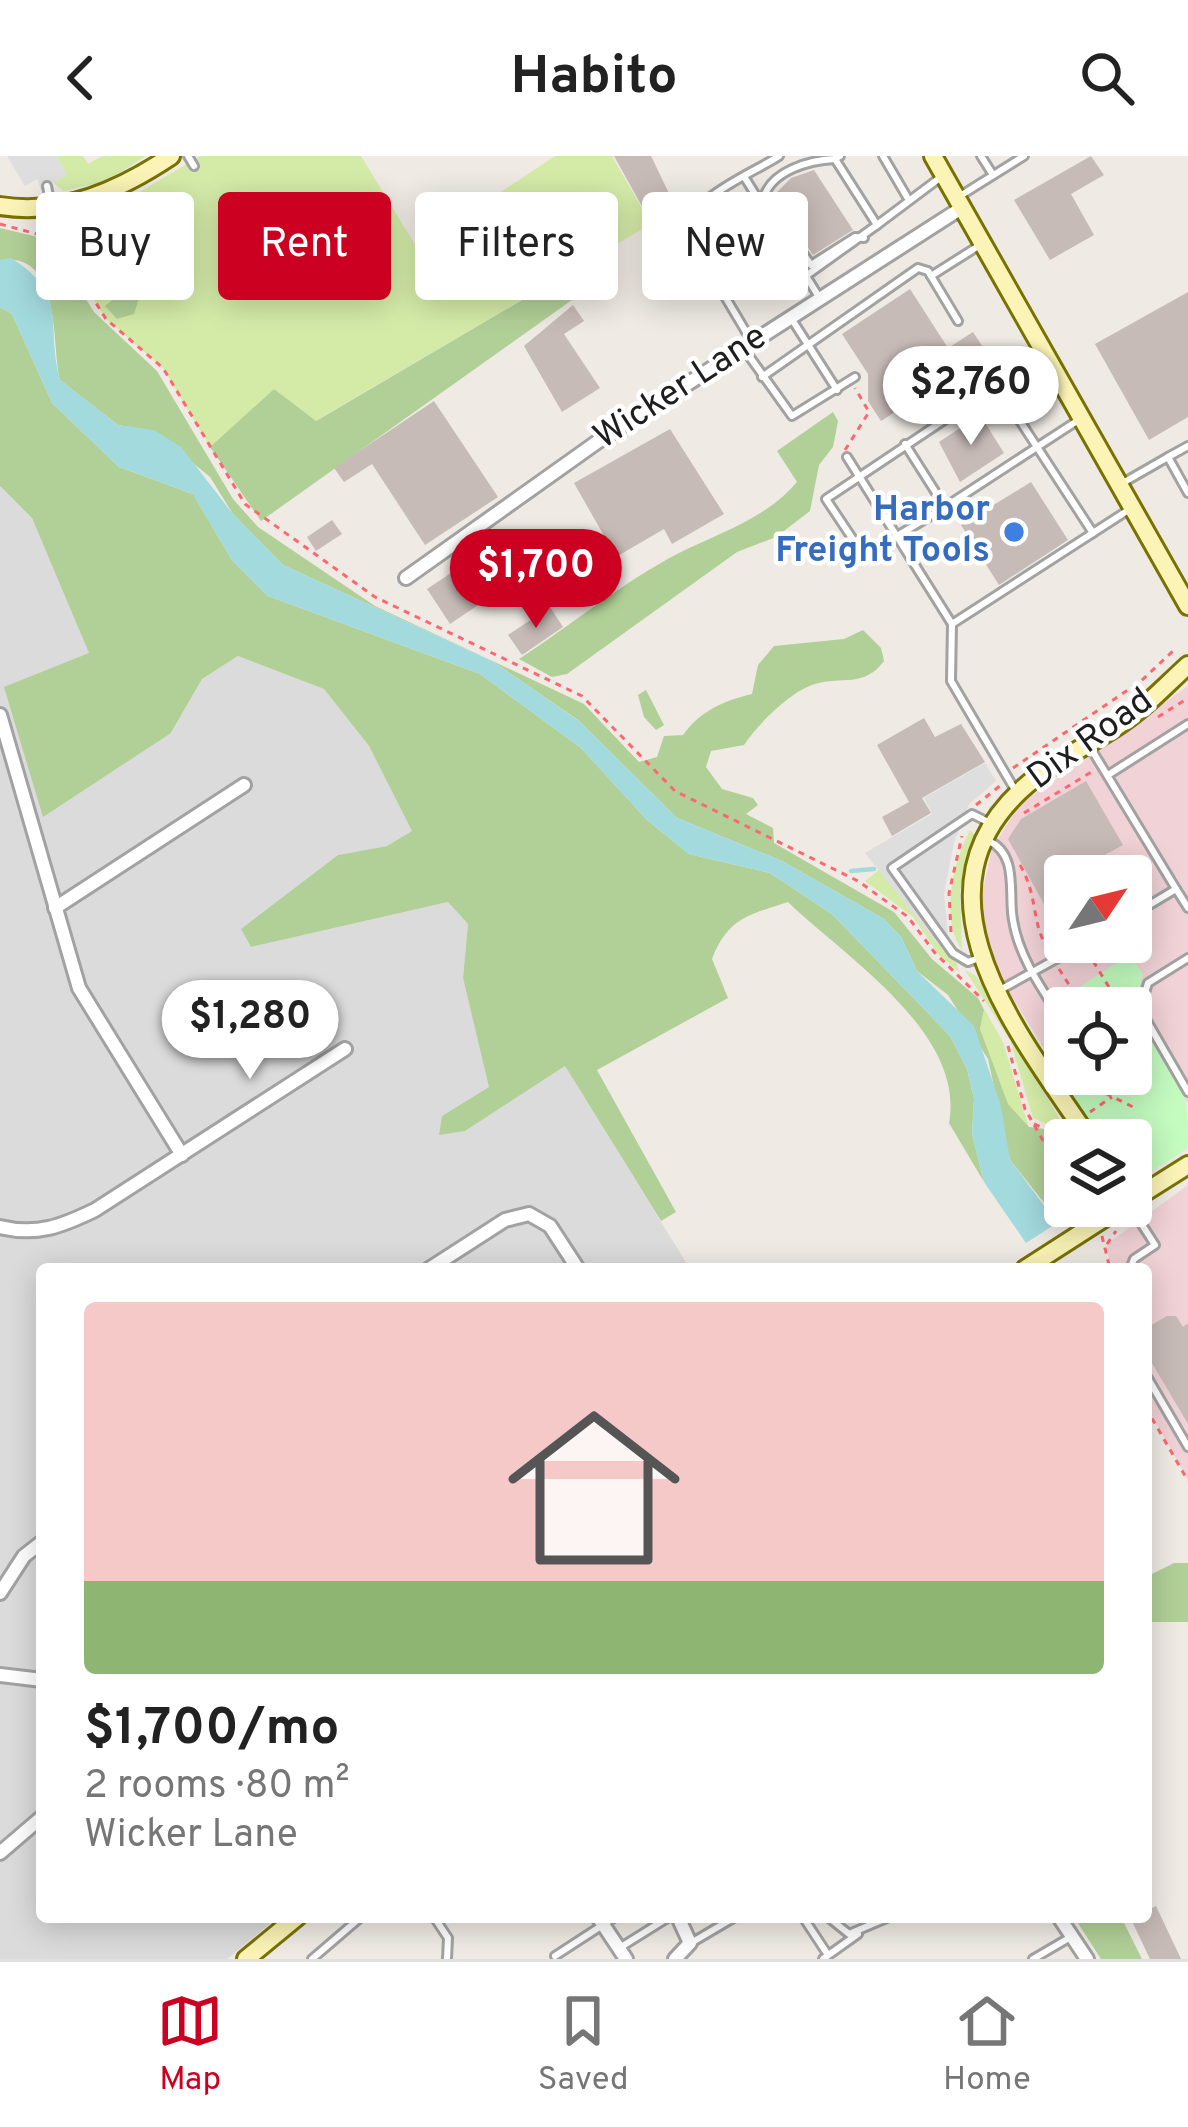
<!DOCTYPE html>
<html lang="en">
<head>
<meta charset="utf-8">
<style>
  body { margin:0; font-family:Overpass,sans-serif; background:#f2f2f2; color:#222; height:100vh; display:flex; flex-direction:column; font-size:45px; white-space:nowrap }
  * { box-sizing:border-box; margin:0 }
  p { font-size:39px; color:#767676 }
  .icon { flex:none; width:66px; height:66px; fill:none; stroke:currentColor; stroke-width:2; stroke-linecap:round; stroke-linejoin:round }
  .map { position:relative; flex:1; overflow:hidden }
  .side { position:absolute; left:36px; top:1107px; width:1116px; height:660px; display:flex; flex-direction:column; background:#fff; border-radius:12px; box-shadow:0 6px 30px #0003 }
  .side>* { flex:none }
  .hud { position:absolute; left:36px; top:36px; width:1116px; height:108px; display:flex; gap:24px }
  .needle { width:78px; rotate:55deg }
  .buttons { position:absolute; left:1044px; top:699px; display:grid; gap:24px }
  .buttons a { display:grid; place-items:center; width:108px; height:108px; border-radius:12px; background:#fff; box-shadow:0 6px 30px #0003; font-size:60px }
  .price { position:absolute; translate:-50% -102px; padding:0 27px; border-radius:42px; background:#fff; color:#222; font-size:39px; line-height:78px; filter:drop-shadow(0 3px 6px #0008) }
  .price::after { content:''; position:absolute; left:50%; top:72px; width:36px; height:27px; margin-left:-18px; background:inherit; clip-path:polygon(0 0,100% 0,50% 100%) }
  .price.active { background:#cc0020; color:#fff }
  ul { padding:0; list-style:none }
  li { display:grid; align-content:center; gap:24px; height:636px; padding:0 48px }
  li span { display:grid; place-items:center; height:372px; border-radius:12px; color:#555 }
  li>.icon { margin-inline-start:auto }
  span .icon { width:216px; height:216px; fill:#fffc; stroke-width:1 }
  li b { font-size:51px }
  .pill { padding:0 42px; border-radius:12px; background:#fff; box-shadow:0 6px 30px #0003; font-size:42px; line-height:108px }
  .pill.active { background:#cc0020; color:#fff }
  header { display:flex; justify-content:space-between; align-items:center; height:156px; padding:0 48px; background:#fff; font-size:54px; font-weight:700 }
  .tabs { display:flex; justify-content:space-around; align-items:center; height:168px; border-top:3px solid #e0e0e0; background:#fff; font-size:33px; color:#767676 }
  .tabs a { display:grid; justify-items:center; gap:6px }
  .tabs .active { color:#cc0020 }
  .map>svg:first-child { display:block }
</style>
</head>
<body>
<header><svg class="icon" aria-label="back" viewBox="0 0 24 24"><path d="M15 5l-7 7 7 7"/></svg>Habito<svg class="icon" aria-label="search" viewBox="0 0 24 24"><circle cx="10" cy="10" r="6"/><path d="M15 15l6 6"/></svg></header>
<div class="map">
<svg width="1188" height="1803" viewBox="0 0 1188 1803">
  <rect width="100%" height="100%" fill="#efeae4"/>
  <polygon fill="#dcdbdb" points="0,330 32,362 90,497 171,578 202,523 238,500 324,533 369,590 413,675 387,690 338,699 242,773 251,791 448,746 468,768 463,822 490,931 442,960 465,975 565,910 690,1113 42,1113 42,1761 278,1761 227,1803 0,1803"/>
  <g fill="#f1d2d6" fill-rule="evenodd">
    <path d="M 1188,530 L 1188,947 L 1140,869 L 1135,843 L 1143,818 L 1072,836 L 1081,852 L 1065,852 L 1065,898 L 1052,906 L 997,816 L 985,781 L 980,747 L 992,693 L 1019,649 ZM 1065,720 L 1131,720 L 1131,786 L 1065,786 Z"/>
    <polygon points="1188,1029 1188,1324 1146,1249 1146,1113 1110,1113 1107,1088"/>
  </g>
  <g fill="#d4eba8">
    <polygon points="56,0 83,0 88,8 102,0 146,0 107,25 64,35 53,27 67,18"/>
    <polygon points="200,0 361,0 417,92 555,0 612,0 651,68 315,265 274,233 210,291 163,212 106,163 66,99 44,80 55,66 118,49"/>
    <path d="M 970,674 L 975,679 L 960,735 L 962,794 C 940,763 953,706 970,674 Z"/>
    <polygon points="879,714 957,808 959,816 939,799 913,761 865,725"/>
    <polygon points="965,814 976,820 1062,967 1051,970 1033,962 1010,884"/>
    <polygon points="978,842 1003,886 1029,972 1007,948 980,873 984,854"/>
  </g>
  <g fill="#b1d097">
    <path d="M 0,72 L 42,82 L 55,93 L 94,156 L 157,215 L 233,343 L 258,371 L 375,450 L 584,548 L 639,606 L 657,601 L 664,580 L 683,579 C 701,554 724,545 752,538 L 758,509 L 774,490 L 844,483 L 863,474 L 881,492 L 884,505 C 864,532 842,520 815,528 C 792,534 757,569 744,589 L 711,595 L 706,611 L 722,633 L 753,642 L 758,649 L 746,658 L 773,672 L 774,687 L 894,756 L 932,803 L 978,842 L 984,854 L 980,873 L 1008,948 L 1029,971 L 1061,975 L 1071,984 L 1065,984 L 1065,1037 L 1050,1054 L 1010,1004 L 988,903 L 948,839 L 917,815 L 901,781 L 884,763 L 782,705 L 677,662 L 578,564 L 492,505 L 283,409 L 233,358 L 210,321 L 154,275 L 118,269 L 60,224 C 51,188 63,95 0,104 Z"/>
    <polygon points="612,91 616,99 590,120 586,134 261,365 210,291 274,233 316,265"/>
    <polygon points="132,128 141,135 134,158 117,163 105,150"/>
    <path d="M 0,151 L 12,158 L 52,247 L 119,311 L 193,338 L 232,404 L 268,440 L 480,518 L 581,592 L 647,664 L 689,698 L 770,717 L 833,759 L 950,880 L 967,913 L 974,943 L 972,978 L 984,1026 L 949,967 C 966,876 842,799 788,746 C 748,759 728,762 712,803 L 728,842 L 597,914 L 676,1056 L 661,1065 L 565,910 L 465,975 L 439,979 L 442,960 L 489,931 L 463,822 L 468,768 L 448,746 L 251,791 L 241,773 L 338,699 L 387,690 L 412,675 L 369,590 L 324,533 L 238,500 L 202,523 L 171,577 L 43,661 L 4,531 L 89,497 L 32,362 L 0,330 Z"/>
    <path d="M 833,256 L 838,265 L 833,291 L 819,309 L 810,355 L 776,381 L 737,396 L 567,518 L 552,521 L 519,503 C 571,469 622,427 677,398 C 718,377 766,363 797,326 L 777,295 Z"/>
    <polygon points="646,534 664,569 656,574 644,561 638,539"/>
    <polygon points="1174,1407 1188,1407 1188,1466 1146,1466 1146,1421"/>
    <polygon points="1074,1761 1121,1761 1142,1803 1101,1803"/>
  </g>
  <path fill="#c4fbbf" d="M 1130,798 L 1143,818 C 1126,872 1165,897 1185,943 C 1188,956 1188,977 1188,992 L 1131,1029 L 1131,984 L 1101,984 L 1052,906 L 1065,898 L 1065,918 L 1131,918 L 1131,852 L 1081,852 L 1071,837 Z"/>
  <g fill="#dedede">
    <polygon points="7,0 56,0 67,18 41,34 37,23 25,30"/>
    <polygon points="985,607 996,625 969,648 954,686 944,738 948,780 937,788 865,697 932,658 924,642"/>
  </g>
  <path fill="#a3dade" d="M 11,102 C 70,139 45,168 60,224 L 118,269 L 154,274 L 181,291 L 233,358 L 283,409 L 492,505 L 579,565 L 677,662 L 782,705 L 884,763 L 901,781 L 917,815 L 974,870 L 1001,950 L 1010,1004 L 1057,1067 L 1026,1087 L 984,1026 L 972,978 L 974,943 L 967,913 L 950,880 L 833,759 L 770,717 L 689,698 L 647,664 L 581,592 L 480,518 L 268,440 L 232,404 L 193,338 L 119,311 L 52,247 L 12,158 L 0,151 L 0,104 Z"/>
  <g fill="none" stroke-linecap="round" stroke-linejoin="round">
    <polyline stroke="#a3dade" stroke-width="4.5" points="851,715 874,713"/>
  </g>
  <g fill="#c7bbb7">
    <polygon points="614,0 651,0 678,56 653,70"/>
    <polygon points="1091,0 1104,19 1071,38 1094,79 1050,104 1014,44"/>
    <polygon points="814,14 853,74 813,99 773,40 791,22"/>
    <polygon points="733,48 768,108 752,118 759,128 738,141 697,70"/>
    <polygon points="910,133 948,192 973,176 994,208 944,236 921,219 917,228 923,238 881,265 868,245 868,218 842,178"/>
    <polygon points="1188,136 1188,261 1149,284 1095,188"/>
    <polygon points="573,149 584,165 564,178 600,232 562,256 524,190"/>
    <polygon points="434,245 498,341 425,389 372,308 344,326 334,312"/>
    <polygon points="980,259 1004,297 960,326 939,286"/>
    <polygon points="670,273 724,358 672,388 664,373 616,401 574,327"/>
    <polygon points="1031,326 1068,384 999,429 961,369"/>
    <polygon points="332,364 342,378 316,395 307,381"/>
    <polygon points="503,382 527,416 450,468 427,433"/>
    <polygon points="550,451 563,471 522,499 508,479"/>
    <polygon points="924,562 935,581 961,568 985,606 922,642 931,657 892,680 882,661 909,646 877,589"/>
    <polygon points="1086,625 1123,689 1090,707 1097,720 1065,720 1065,786 1008,683 1021,663"/>
    <polygon points="1167,1160 1176,1160 1183,1171 1188,1167 1188,1268 1146,1197 1146,1172"/>
    <polygon points="1156,1750 1181,1803 1150,1803 1130,1761 1146,1761 1146,1755"/>
  </g>
  <g fill="none" stroke-linecap="round" stroke-linejoin="round">
    <g stroke="#a2a2a2" stroke-width="12">
      <g id="lane">
        <polyline points="188,0 194,10"/>
        <polyline points="840,0 835,3 877,69 941,21"/>
        <polyline points="883,0 907,41"/>
        <polyline points="981,0 993,19"/>
        <path d="M 835,3 C 809,4 772,15 764,41 L 811,109 L 855,81 L 864,82"/>
        <polyline points="745,22 819,141"/>
        <polyline points="47,30 51,50"/>
        <polyline points="960,40 1024,0"/>
        <polyline points="807,119 877,69"/>
        <polyline points="931,120 980,89"/>
        <polyline points="791,162 837,234"/>
        <path d="M 752,186 L 689,80 C 682,44 752,18 779,0"/>
        <polyline points="744,193 792,260 855,221"/>
        <polyline points="762,221 918,112 928,115 958,165"/>
        <polyline points="924,226 947,260"/>
        <polyline points="996,228 1093,377"/>
        <polyline points="905,288 945,351 1080,263"/>
        <polyline points="847,301 952,468 951,525 1015,634"/>
        <polyline points="1168,301 1188,290"/>
        <polyline points="1121,328 1168,301 1188,337"/>
        <polyline points="945,351 864,400 826,343 1040,200"/>
        <polyline points="952,468 1130,353"/>
        <polyline points="1090,591 1176,733 1131,760"/>
        <polyline points="1108,619 1188,568"/>
        <path d="M 989,685 C 1019,699 1008,738 1013,764 C 1019,803 1045,837 1065,869"/>
        <polyline points="1176,733 1188,752"/>
        <polyline points="979,802 968,806 953,797 892,712 972,658 990,667"/>
        <polyline points="1188,802 1148,827 1140,853 1188,936"/>
        <polyline points="1000,834 1087,786"/>
        <polyline points="1130,1050 1155,1089 1134,1103 1130,1113"/>
        <polyline points="1146,1219 1188,1291"/>
        <polyline points="434,1761 448,1782 447,1803"/>
        <polyline points="803,1761 828,1799"/>
        <polyline points="828,1761 849,1778 889,1761"/>
        <polyline points="691,1787 735,1761"/>
        <polyline points="621,1791 669,1761"/>
        <polyline points="555,1800 615,1761"/>
        <polyline points="312,1803 361,1761"/>
        <polyline points="823,1803 858,1778"/>
        <polyline points="1033,1803 1069,1782"/>
      </g>
    </g>
    <g stroke="#a2a2a2" stroke-width="18">
      <g id="street">
        <polyline points="406,422 600,284 963,51"/>
        <polyline points="0,559 79,832 182,999"/>
        <polyline points="55,752 244,629"/>
        <path d="M 0,1071 C 37,1080 62,1070 95,1054 L 345,893"/>
        <polyline points="429,1113 505,1064 529,1058 550,1070 578,1113"/>
        <polyline points="0,1437 24,1400 42,1386"/>
        <polyline points="0,1519 42,1524"/>
        <polyline points="0,1697 42,1661"/>
        <polyline points="598,1761 626,1803"/>
        <polyline points="1059,1761 1087,1803"/>
        <polyline points="675,1803 690,1787 678,1761"/>
      </g>
    </g>
    <g stroke="#787202" stroke-width="22">
      <g id="secondary">
        <polyline points="933,0 1188,450"/>
        <path d="M 0,50 C 63,60 120,34 171,0"/>
        <path d="M 1090,984 C 1025,885 904,744 1020,635 C 1048,608 1086,591 1119,569 C 1145,552 1165,530 1188,509"/>
        <polyline points="1131,1045 1188,1009"/>
        <polyline points="1025,1113 1123,1050"/>
        <polyline points="246,1803 297,1761"/>
      </g>
    </g>
    <g stroke="#fd676f" stroke-width="3" stroke-dasharray="6 6" stroke-linecap="butt">
      <polyline points="0,68 44,80 66,99 106,163 163,212 245,348 375,441 582,540 675,635 858,725 908,761 935,797 984,845"/>
      <polyline points="845,294 869,256 855,232"/>
      <polyline points="1158,561 1188,542"/>
      <polyline points="1013,612 1141,525 1173,495"/>
      <polyline points="976,649 1001,629"/>
      <polyline points="1024,657 1093,615"/>
      <path d="M 1020,709 C 1039,742 1030,763 1048,794"/>
      <polyline points="951,776 949,737 962,680"/>
      <polyline points="1087,795 1112,836 1132,841"/>
      <polyline points="1059,813 1084,852"/>
      <polyline points="1106,852 1125,840"/>
      <polyline points="1008,890 1025,953 1065,1023"/>
      <polyline points="1103,918 1115,937"/>
      <polyline points="1095,932 1137,953"/>
      <polyline points="1090,956 1112,941"/>
      <polyline points="1034,968 1048,974 1064,970"/>
      <polyline points="1102,1080 1110,1113"/>
      <polyline points="1107,1088 1116,1075"/>
      <polyline points="1146,1252 1188,1325"/>
    </g>
    <use href="#lane" stroke="#fff" stroke-width="6"/>
    <use href="#street" stroke="#fff" stroke-width="12"/>
    <use href="#secondary" stroke="#fbf4b6" stroke-width="16"/>
  </g>
  <circle fill="#3f7fe0" stroke="#fff" stroke-width="4.5" cx="1014" cy="376" r="12"/>
  <g text-anchor="middle" dominant-baseline="central" stroke-width="9" stroke-linejoin="round" paint-order="stroke">
    <g font-size="36" fill="#1e1e1e" stroke="#fff">
      <text transform="translate(681 232) rotate(-33)">Wicker Lane</text>
      <text transform="translate(1091 584) rotate(-36)">Dix Road</text>
    </g>
    <g font-size="36" font-weight="bold" fill="#366cbe" stroke="#fff" text-anchor="end">
      <text x="990" y="355">Harbor<tspan x="990" dy="41">Freight Tools</tspan></text>
    </g>
  </g>
</svg>
<div class="buttons">
<a><svg class="needle" viewBox="-14 -14 28 28"><path d="M0-13l5 13h-10z" fill="#e53935"/><path d="M0 13l5-13h-10z" fill="#767676"/></svg></a>
<a><svg class="icon" aria-label="locate" viewBox="0 0 24 24"><circle cx="12" cy="12" r="6"/><path d="M12 2v4M12 18v4M2 12h4M18 12h4"/></svg></a>
<a><svg class="icon" aria-label="layers" viewBox="0 0 24 24"><path d="M12 4l9 5-9 5-9-5zM3 14l9 5 9-5"/></svg></a>
</div>
<b class="price" style="left:971px;top:292px">$2,760</b>
<b class="price active" style="left:536px;top:475px">$1,700</b>
<b class="price" style="left:250px;top:926px">$1,280</b>
<div class="hud">
<a class="pill">Buy</a>
<a class="pill active">Rent</a>
<a class="pill">Filters</a>
<a class="pill">New</a>
</div>
<section class="side">
<ul>
<li><span style="background:linear-gradient(#f6c9c9 75%,#8fb573 0)"><svg class="icon" aria-label="home" viewBox="0 0 24 24"><path d="M3 11l9-7 9 7M6 9v11h12V9"/></svg></span><div><b>$1,700/mo</b><p>2 rooms · 80 m²</p><p>Wicker Lane</p></div></li>
</ul>
</section>
</div>
<nav class="tabs">
<a class="active"><svg class="icon" aria-label="map" viewBox="0 0 24 24"><path d="M3 6l6-2 6 2 6-2v14l-6 2-6-2-6 2zM9 4v14M15 6v14"/></svg>Map</a>
<a><svg class="icon" aria-label="saved" viewBox="0 0 24 24"><path d="M7 4h10v16l-5-4-5 4z"/></svg>Saved</a>
<a><svg class="icon" aria-label="home" viewBox="0 0 24 24"><path d="M3 11l9-7 9 7M6 9v11h12V9"/></svg>Home</a>
</nav>
</body>
</html>
